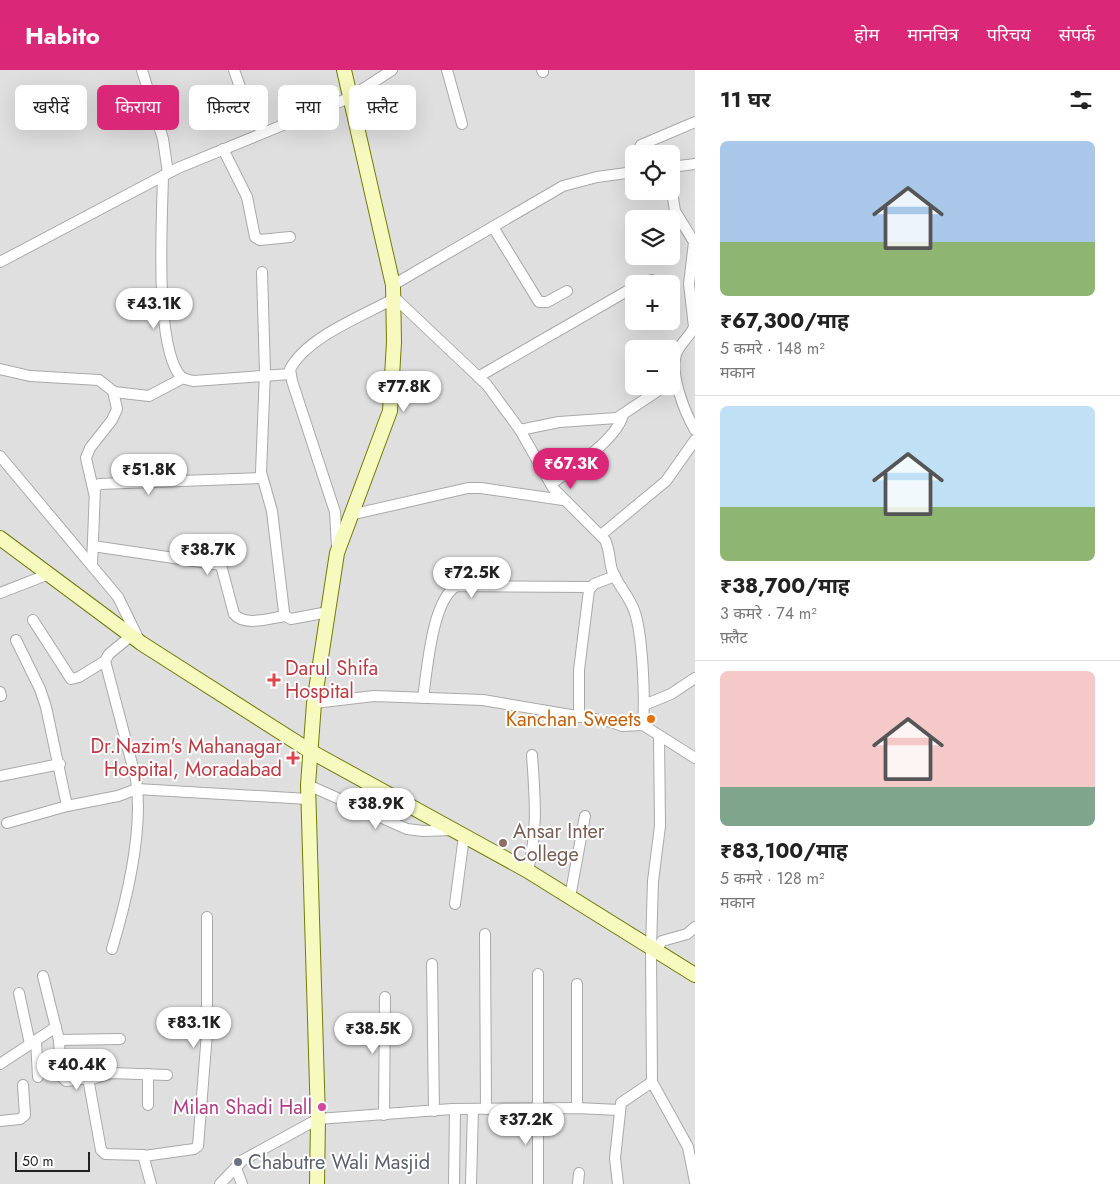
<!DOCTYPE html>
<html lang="hi">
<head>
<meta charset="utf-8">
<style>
  body { margin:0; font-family:Jost,"Noto Sans Devanagari",sans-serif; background:#f2f2f2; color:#222; height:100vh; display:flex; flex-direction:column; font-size:19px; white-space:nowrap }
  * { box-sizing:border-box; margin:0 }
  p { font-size:16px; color:#767676 }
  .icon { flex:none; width:28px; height:28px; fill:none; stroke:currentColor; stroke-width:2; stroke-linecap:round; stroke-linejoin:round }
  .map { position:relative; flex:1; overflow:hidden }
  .sheet { display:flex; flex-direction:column; background:#fff; width:425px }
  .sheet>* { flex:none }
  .guide { position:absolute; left:15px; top:15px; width:475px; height:45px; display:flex; gap:10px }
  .fabs { position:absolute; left:625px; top:75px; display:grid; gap:10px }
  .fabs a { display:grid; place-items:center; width:55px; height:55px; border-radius:8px; background:#fff; box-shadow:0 5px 20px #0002; font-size:25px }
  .scale { position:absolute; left:15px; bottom:12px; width:75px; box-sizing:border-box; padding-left:5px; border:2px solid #222; border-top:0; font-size:14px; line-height:18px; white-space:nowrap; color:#222; -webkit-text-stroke:4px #fff; paint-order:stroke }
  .price { position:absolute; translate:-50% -42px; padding:0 11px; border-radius:18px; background:#fff; color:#222; font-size:16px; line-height:32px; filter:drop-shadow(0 1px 2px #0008) }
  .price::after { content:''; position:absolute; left:50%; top:30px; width:15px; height:11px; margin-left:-8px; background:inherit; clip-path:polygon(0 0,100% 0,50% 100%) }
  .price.active { background:#db2777; color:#fff }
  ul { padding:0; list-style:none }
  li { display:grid; align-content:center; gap:10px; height:265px; padding:0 25px }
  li+li { border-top:1px solid #e0e0e0 }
  li span { display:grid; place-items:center; height:155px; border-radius:8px; color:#555 }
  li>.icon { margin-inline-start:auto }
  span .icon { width:90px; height:90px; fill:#fffc; stroke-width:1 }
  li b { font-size:21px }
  h2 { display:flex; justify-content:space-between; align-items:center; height:60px; padding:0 25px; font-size:21px }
  .pill { padding:0 18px; border-radius:8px; background:#fff; box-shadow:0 5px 20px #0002; font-size:18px; line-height:45px }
  .pill.active { background:#db2777; color:#fff }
  header { display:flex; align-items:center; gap:30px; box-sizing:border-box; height:70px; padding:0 25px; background:#db2777; color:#fff }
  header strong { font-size:24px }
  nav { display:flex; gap:28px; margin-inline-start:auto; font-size:18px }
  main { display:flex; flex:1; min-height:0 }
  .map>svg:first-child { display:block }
</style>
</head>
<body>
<header>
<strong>Habito</strong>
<nav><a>होम</a><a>मानचित्र</a><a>परिचय</a><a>संपर्क</a></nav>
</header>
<main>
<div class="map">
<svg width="695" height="1114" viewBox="0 0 695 1114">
  <rect width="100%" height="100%" fill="#f2efe9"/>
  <path fill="#e0dfdf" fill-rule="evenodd" d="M 0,0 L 695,0 L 695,1114 L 0,1114 ZM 634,84 L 671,84 L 671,121 L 634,121 ZM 634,149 L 671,149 L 671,186 L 634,186 ZM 634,214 L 671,214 L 671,251 L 634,251 ZM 634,279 L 671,279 L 671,316 L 634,316 Z"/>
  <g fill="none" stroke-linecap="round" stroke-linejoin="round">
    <g stroke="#a9a9a9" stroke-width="12">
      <g id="street">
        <polyline points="142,0 163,69 168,103"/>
        <polyline points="234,0 247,37 263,63"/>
        <polyline points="447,0 462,54"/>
        <polyline points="542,0 543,2"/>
        <polyline points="223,79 247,127 255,167 260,170 290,167"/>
        <polyline points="637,84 641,75 695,52"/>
        <polyline points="671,97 695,94"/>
        <path d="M 163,106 C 162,151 155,267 178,303 C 182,309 188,310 194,311 L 290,304"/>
        <path d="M 671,115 L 675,141 L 694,172 L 689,214 L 694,257 C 690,266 682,272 678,280 C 667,299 685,343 695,360"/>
        <polyline points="493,157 539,232 547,232 567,221"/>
        <polyline points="0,192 178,98 349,28 392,0"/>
        <polyline points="262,202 265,302 261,402 272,441 284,542 285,546 291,549 328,542"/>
        <polyline points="641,214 652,210"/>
        <polyline points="393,215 563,116 597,107 634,102"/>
        <polyline points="0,299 30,306 99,310 113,321 117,339 112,350 90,378 86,388 94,423"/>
        <polyline points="478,307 634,217"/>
        <polyline points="114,322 149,326 183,308"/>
        <polyline points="520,360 559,352 617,348 665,316"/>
        <polyline points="0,386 118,527 140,572"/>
        <path d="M 551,414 C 571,400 617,369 623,345"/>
        <polyline points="350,445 468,418 481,418 563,430"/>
        <polyline points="601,465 666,411 695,370"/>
        <path d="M 93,476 L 221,495 L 234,544 C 245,557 270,548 285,546"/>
        <path d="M 337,477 L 335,442 L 292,311 L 290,299 C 308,266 363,246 395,228 L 487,315 L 520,360 L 553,418 L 605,470 C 610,480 609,490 612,500 C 617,514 629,526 634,540 C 643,564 645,629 643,655"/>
        <polyline points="92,496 95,418 99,414 261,408"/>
        <polyline points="0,523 49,504"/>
        <polyline points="33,550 71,609 79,607 105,591"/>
        <polyline points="16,570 40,619 46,637 67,736"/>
        <polyline points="0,622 1,626"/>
        <path d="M 423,628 C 427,602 432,528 457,516 L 590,517"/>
        <polyline points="314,633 374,626 483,630 612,652 622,656 643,655 695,688"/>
        <polyline points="644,635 671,624 695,608"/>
        <polyline points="579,647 579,600 589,520 594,514 615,506"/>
        <polyline points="659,666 660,756 653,811 651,878 652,1012 688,1077 695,1112"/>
        <polyline points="0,706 60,694"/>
        <polyline points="308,715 407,759 423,761 453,760"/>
        <polyline points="7,753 67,736 118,726 137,719 308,729"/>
        <path d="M 528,801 C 538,758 535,729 532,685"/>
        <polyline points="570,827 585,746"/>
        <polyline points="455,834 464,766"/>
        <polyline points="485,864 486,1039"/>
        <path d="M 112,879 C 127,829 144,761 136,709 L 105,591 L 109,584 L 131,566"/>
        <polyline points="656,881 662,871 687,864 695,857"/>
        <polyline points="432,894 434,1041"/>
        <polyline points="43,906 59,970 61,1006 66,1011 88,1008 101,1080 105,1084 143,1085 151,1114"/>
        <polyline points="19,923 30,974"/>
        <polyline points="36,970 38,1007"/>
        <polyline points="59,970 120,969"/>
        <polyline points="0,994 56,957"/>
        <polyline points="89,1010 111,1003 167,1005"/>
        <polyline points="148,1035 148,1004"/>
        <polyline points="577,1038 577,914"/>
        <polyline points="384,1045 385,927"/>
        <polyline points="0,1051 20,1049 25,1045 23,1015"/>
        <polyline points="144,1086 194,1079 198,1076 207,963 207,847"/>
        <polyline points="236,1098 242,1114"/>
        <polyline points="220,1114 243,1090 318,1049 452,1039 577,1038 619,1040"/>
        <polyline points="454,1114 455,1039"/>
        <polyline points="471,1114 473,1039"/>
        <polyline points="538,1114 538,904"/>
        <polyline points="578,1114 579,1103"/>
        <polyline points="618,1114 615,1088 621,1033 652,1012"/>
      </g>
    </g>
    <g stroke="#707d05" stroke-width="16">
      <g id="secondary">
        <polyline points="0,468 141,573 310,681 528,801 695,905"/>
        <polyline points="317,1114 318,1049 308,715 314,633 337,483 390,341 394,272 393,215 344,0"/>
      </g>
    </g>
    <use href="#street" stroke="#fff" stroke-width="10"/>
    <use href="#secondary" stroke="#f7fabf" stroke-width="14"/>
  </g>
  <g fill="#e0444e" stroke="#fff" stroke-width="2">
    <path d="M271.5 602.5h5v5h5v5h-5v5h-5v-5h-5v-5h5z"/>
    <path d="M290.5 680.5h5v5h5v5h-5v5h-5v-5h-5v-5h5z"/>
  </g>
  <circle fill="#e8710a" stroke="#fff" stroke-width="2" cx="651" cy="649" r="5"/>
  <circle fill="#8d6e63" stroke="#fff" stroke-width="2" cx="503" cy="773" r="5"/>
  <circle fill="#d1479c" stroke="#fff" stroke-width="2" cx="322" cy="1037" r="5"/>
  <circle fill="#6b7280" stroke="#fff" stroke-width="2" cx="238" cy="1092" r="5"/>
  <g text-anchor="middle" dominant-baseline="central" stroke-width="4" stroke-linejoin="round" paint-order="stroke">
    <g font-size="20" fill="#be3a42" stroke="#fff" text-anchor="start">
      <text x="285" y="598">Darul Shifa<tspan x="285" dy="23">Hospital</tspan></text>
      <text x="282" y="676" text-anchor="end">Dr.Nazim's Mahanagar<tspan x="282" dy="23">Hospital, Moradabad</tspan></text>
    </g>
    <g font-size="20" fill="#c56008" stroke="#fff" text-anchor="end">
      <text x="641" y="649">Kanchan Sweets</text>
    </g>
    <g font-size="20" fill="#785e54" stroke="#fff" text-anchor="start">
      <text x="513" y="761">Ansar Inter<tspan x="513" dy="23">College</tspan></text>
    </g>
    <g font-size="20" fill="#b23c85" stroke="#fff" text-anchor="end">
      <text x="312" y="1037">Milan Shadi Hall</text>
    </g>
    <g font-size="20" fill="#5b616d" stroke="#fff" text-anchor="start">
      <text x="248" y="1092">Chabutre Wali Masjid</text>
    </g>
  </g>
</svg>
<div class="fabs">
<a><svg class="icon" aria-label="locate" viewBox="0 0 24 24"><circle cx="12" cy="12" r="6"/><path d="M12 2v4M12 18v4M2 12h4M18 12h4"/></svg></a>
<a><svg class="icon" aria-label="layers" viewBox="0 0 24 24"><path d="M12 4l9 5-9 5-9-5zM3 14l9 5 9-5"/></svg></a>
<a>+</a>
<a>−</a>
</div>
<div class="scale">50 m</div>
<b class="price" style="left:154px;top:260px">₹43.1K</b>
<b class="price" style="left:404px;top:343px">₹77.8K</b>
<b class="price active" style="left:571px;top:420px">₹67.3K</b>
<b class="price" style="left:149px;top:426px">₹51.8K</b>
<b class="price" style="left:208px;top:506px">₹38.7K</b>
<b class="price" style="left:472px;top:529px">₹72.5K</b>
<b class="price" style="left:376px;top:760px">₹38.9K</b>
<b class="price" style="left:194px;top:979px">₹83.1K</b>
<b class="price" style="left:373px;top:985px">₹38.5K</b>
<b class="price" style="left:77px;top:1021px">₹40.4K</b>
<b class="price" style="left:526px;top:1076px">₹37.2K</b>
<div class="guide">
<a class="pill">खरीदें</a>
<a class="pill active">किराया</a>
<a class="pill">फ़िल्टर</a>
<a class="pill">नया</a>
<a class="pill">फ़्लैट</a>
</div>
</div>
<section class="sheet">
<h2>11 घर<svg class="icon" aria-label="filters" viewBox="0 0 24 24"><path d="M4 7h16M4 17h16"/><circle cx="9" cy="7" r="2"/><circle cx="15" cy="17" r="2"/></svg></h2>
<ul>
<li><span style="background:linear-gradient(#a9c7e8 65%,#8fb573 0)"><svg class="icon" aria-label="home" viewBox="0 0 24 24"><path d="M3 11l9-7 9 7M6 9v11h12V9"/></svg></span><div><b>₹67,300/माह</b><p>5 कमरे · 148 m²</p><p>मकान</p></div></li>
<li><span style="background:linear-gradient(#bfe0f5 65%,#8fb573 0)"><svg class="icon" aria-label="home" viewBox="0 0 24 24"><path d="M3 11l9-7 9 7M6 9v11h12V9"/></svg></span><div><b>₹38,700/माह</b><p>3 कमरे · 74 m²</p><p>फ़्लैट</p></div></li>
<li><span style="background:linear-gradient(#f6c9c9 75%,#7fa58c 0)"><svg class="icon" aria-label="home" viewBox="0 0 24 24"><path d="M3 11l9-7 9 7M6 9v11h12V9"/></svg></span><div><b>₹83,100/माह</b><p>5 कमरे · 128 m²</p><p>मकान</p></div></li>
</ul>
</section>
</main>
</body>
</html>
